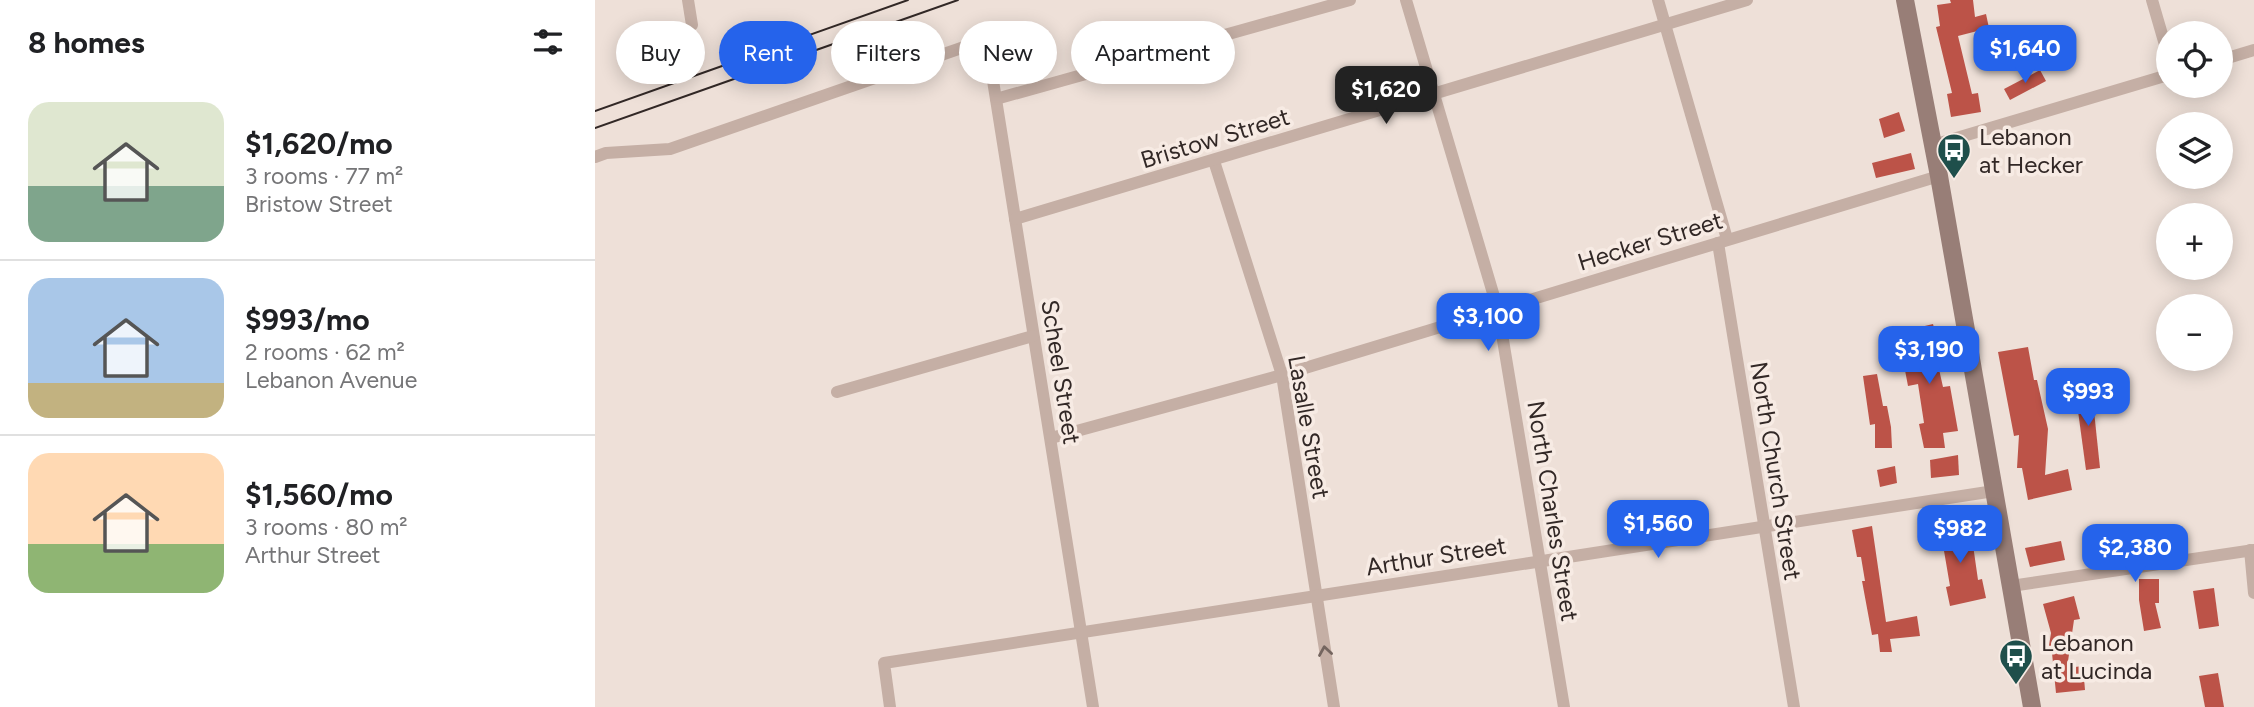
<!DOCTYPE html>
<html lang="en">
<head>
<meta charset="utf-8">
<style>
  body { margin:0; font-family:Figtree,sans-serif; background:#f2f2f2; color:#202124; height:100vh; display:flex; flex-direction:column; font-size:26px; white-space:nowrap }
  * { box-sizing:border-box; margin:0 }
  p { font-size:23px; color:#757577 }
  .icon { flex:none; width:38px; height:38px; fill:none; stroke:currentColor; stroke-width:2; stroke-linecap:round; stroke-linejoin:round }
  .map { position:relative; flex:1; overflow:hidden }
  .sheet { display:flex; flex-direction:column; background:#fff; width:595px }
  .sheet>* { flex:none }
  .top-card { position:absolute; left:21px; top:21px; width:665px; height:63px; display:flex; gap:14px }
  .controls { position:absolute; left:1561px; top:21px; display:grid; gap:14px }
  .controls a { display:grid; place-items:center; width:77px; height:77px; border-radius:50%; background:#fff; box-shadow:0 4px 18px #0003; font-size:35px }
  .price { position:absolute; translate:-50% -60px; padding:0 16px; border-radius:14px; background:#2563eb; color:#fff; font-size:23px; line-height:46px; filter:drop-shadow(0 2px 4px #0008) }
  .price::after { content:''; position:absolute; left:50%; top:42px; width:21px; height:16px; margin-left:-10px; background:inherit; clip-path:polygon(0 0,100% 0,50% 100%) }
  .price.current { background:#222; color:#fff }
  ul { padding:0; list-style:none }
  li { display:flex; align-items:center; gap:21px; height:175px; padding:0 28px }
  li+li { border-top:2px solid #e0e0e0 }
  li span { display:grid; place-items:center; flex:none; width:196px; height:140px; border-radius:21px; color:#555 }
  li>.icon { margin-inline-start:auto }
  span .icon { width:84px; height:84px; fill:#fffc; stroke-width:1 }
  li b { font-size:30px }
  h2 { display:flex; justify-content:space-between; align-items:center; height:84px; padding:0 28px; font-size:30px }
  .pill { padding:0 24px; border-radius:32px; background:#fff; box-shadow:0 4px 18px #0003; font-size:24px; line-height:63px }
  .pill.current { background:#2563eb; color:#fff }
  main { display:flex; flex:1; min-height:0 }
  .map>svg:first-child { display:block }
</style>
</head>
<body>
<main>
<section class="sheet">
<h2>8 homes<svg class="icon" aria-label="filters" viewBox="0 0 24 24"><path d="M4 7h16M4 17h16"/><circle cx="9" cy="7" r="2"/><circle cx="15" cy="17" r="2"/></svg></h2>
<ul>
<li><span style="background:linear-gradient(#dfe7d0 60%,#7fa58c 0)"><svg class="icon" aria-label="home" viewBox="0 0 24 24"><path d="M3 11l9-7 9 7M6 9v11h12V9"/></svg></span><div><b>$1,620/mo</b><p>3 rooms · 77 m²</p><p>Bristow Street</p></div></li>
<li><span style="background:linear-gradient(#a9c7e8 75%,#c2b280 0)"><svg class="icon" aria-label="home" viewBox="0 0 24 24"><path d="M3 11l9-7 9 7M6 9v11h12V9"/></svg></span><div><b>$993/mo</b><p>2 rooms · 62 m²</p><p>Lebanon Avenue</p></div></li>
<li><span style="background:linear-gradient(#ffd9b3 65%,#8fb573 0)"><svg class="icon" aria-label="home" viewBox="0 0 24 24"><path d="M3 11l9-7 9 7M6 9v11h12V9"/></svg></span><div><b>$1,560/mo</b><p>3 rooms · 80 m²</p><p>Arthur Street</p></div></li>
</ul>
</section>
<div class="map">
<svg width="1659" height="707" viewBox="0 0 1659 707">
  <rect width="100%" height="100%" fill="#eee0d8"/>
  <g fill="#bc5348">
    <polygon points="1355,0 1378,0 1380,17 1391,14 1394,28 1363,36 1377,94 1383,93 1386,112 1356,117 1352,94 1357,93 1341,27 1345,26 1342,5 1356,3"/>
    <polygon points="1445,70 1451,81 1415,100 1409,89"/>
    <polygon points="1304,112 1310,131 1289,138 1284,119"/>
    <polygon points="1316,153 1320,169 1281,178 1277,163"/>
    <polygon points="1338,324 1344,346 1339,347 1348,387 1355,386 1363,431 1348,433 1350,448 1329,448 1324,424 1329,423 1323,384 1313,386 1309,365 1313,365 1305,332"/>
    <polygon points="1433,347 1439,380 1442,380 1453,429 1450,475 1473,469 1477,490 1433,500 1427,468 1422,468 1424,435 1419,436 1403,352"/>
    <polygon points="1282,374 1288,406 1292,406 1296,427 1297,448 1280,448 1280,424 1275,425 1268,376"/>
    <polygon points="1494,386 1499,411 1505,468 1491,470 1480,389"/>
    <polygon points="1363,455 1364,475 1336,478 1335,460"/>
    <polygon points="1300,466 1302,483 1285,487 1282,470"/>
    <polygon points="1367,520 1372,547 1378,545 1383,580 1387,579 1391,598 1355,606 1351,587 1355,586 1348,545 1345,545 1340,525"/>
    <polygon points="1277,526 1291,622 1322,616 1325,636 1295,639 1297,652 1285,652 1283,634 1277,635 1267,581 1270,581 1266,557 1262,557 1257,530"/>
    <polygon points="1466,541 1470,560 1435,567 1430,548"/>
    <polygon points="1544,579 1564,579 1564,603 1560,603 1566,628 1549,631 1544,600"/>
    <polygon points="1619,588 1624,626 1604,629 1598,591"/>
    <polygon points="1479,596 1485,619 1479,620 1472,668 1488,666 1490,690 1461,693 1457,653 1453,652 1456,633 1448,604"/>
    <polygon points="1623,673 1629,707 1610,707 1604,676"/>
  </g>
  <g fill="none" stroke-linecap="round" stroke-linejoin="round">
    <g stroke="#c5afa5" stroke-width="12">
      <polyline points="93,0 97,25"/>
      <polyline points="811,0 903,310 969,707"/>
      <polyline points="1063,0 1132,239"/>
      <polyline points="1557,0 1573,55"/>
      <polyline points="1626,60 1659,50"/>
      <polyline points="401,99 755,0"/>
      <polyline points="1338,145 1573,75"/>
      <polyline points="0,157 11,153 75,149 372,46 392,43 498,707"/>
      <polyline points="619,161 687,375 739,707"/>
      <polyline points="420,219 1152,0"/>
      <polyline points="1123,243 1199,707"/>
      <polyline points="242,392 438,336"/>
      <polyline points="456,438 687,375 1344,176"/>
      <polyline points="1655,550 1659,593"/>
      <polyline points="1416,586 1659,550"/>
      <polyline points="295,707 289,663 1399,491"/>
    </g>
    <polyline stroke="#987e77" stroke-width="18" points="1310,0 1344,176 1437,707"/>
    <g stroke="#322826" stroke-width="2">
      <polyline points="0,111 313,0"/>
      <polyline points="0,128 363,0"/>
    </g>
  </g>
  <defs><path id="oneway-chevron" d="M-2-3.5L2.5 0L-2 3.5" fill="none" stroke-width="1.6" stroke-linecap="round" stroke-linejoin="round" transform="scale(1.75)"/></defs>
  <use stroke="#74655f" href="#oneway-chevron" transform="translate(730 651) rotate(-99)"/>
  <defs>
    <g id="bus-pin" transform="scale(1.75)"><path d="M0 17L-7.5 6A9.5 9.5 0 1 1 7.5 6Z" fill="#1f4f4b" stroke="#f7ebe4"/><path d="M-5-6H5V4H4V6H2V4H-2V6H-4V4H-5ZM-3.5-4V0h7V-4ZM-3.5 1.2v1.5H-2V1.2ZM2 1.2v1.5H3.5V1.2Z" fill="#fff"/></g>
  </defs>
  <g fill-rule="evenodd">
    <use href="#bus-pin" x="1359" y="150"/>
    <use href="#bus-pin" x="1421" y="656"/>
  </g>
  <g text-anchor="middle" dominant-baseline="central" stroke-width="7" stroke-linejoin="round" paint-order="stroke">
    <g font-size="24" fill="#322826" stroke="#f7ebe4" text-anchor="start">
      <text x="1384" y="136">Lebanon<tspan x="1384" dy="28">at Hecker</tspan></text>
      <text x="1446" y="642">Lebanon<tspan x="1446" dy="28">at Lucinda</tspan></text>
    </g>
    <g font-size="24" fill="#322826" stroke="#f7ebe4">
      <text transform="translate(620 138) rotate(-17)">Bristow Street</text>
      <text transform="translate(1055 241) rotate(-17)">Hecker Street</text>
      <text transform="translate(466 372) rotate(81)">Scheel Street</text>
      <text transform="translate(714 427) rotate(80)">Lasalle Street</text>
      <text transform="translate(1181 471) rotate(81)">North Church Street</text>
      <text transform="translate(958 511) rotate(81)">North Charles Street</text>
      <text transform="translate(841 556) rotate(-9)">Arthur Street</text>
    </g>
  </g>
</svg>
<div class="controls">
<a><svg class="icon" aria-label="locate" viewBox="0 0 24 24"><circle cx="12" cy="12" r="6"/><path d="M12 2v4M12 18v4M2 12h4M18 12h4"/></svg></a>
<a><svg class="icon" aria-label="layers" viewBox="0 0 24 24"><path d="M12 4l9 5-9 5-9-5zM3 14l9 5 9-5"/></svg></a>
<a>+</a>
<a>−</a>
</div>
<b class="price" style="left:1430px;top:85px">$1,640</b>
<b class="price current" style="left:791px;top:126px">$1,620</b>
<b class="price" style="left:893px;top:353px">$3,100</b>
<b class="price" style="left:1334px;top:386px">$3,190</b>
<b class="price" style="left:1493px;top:428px">$993</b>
<b class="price" style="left:1063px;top:560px">$1,560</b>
<b class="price" style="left:1365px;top:565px">$982</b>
<b class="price" style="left:1540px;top:584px">$2,380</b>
<div class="top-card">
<a class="pill">Buy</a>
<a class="pill current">Rent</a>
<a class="pill">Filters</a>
<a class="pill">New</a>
<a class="pill">Apartment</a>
</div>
</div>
</main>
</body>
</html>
